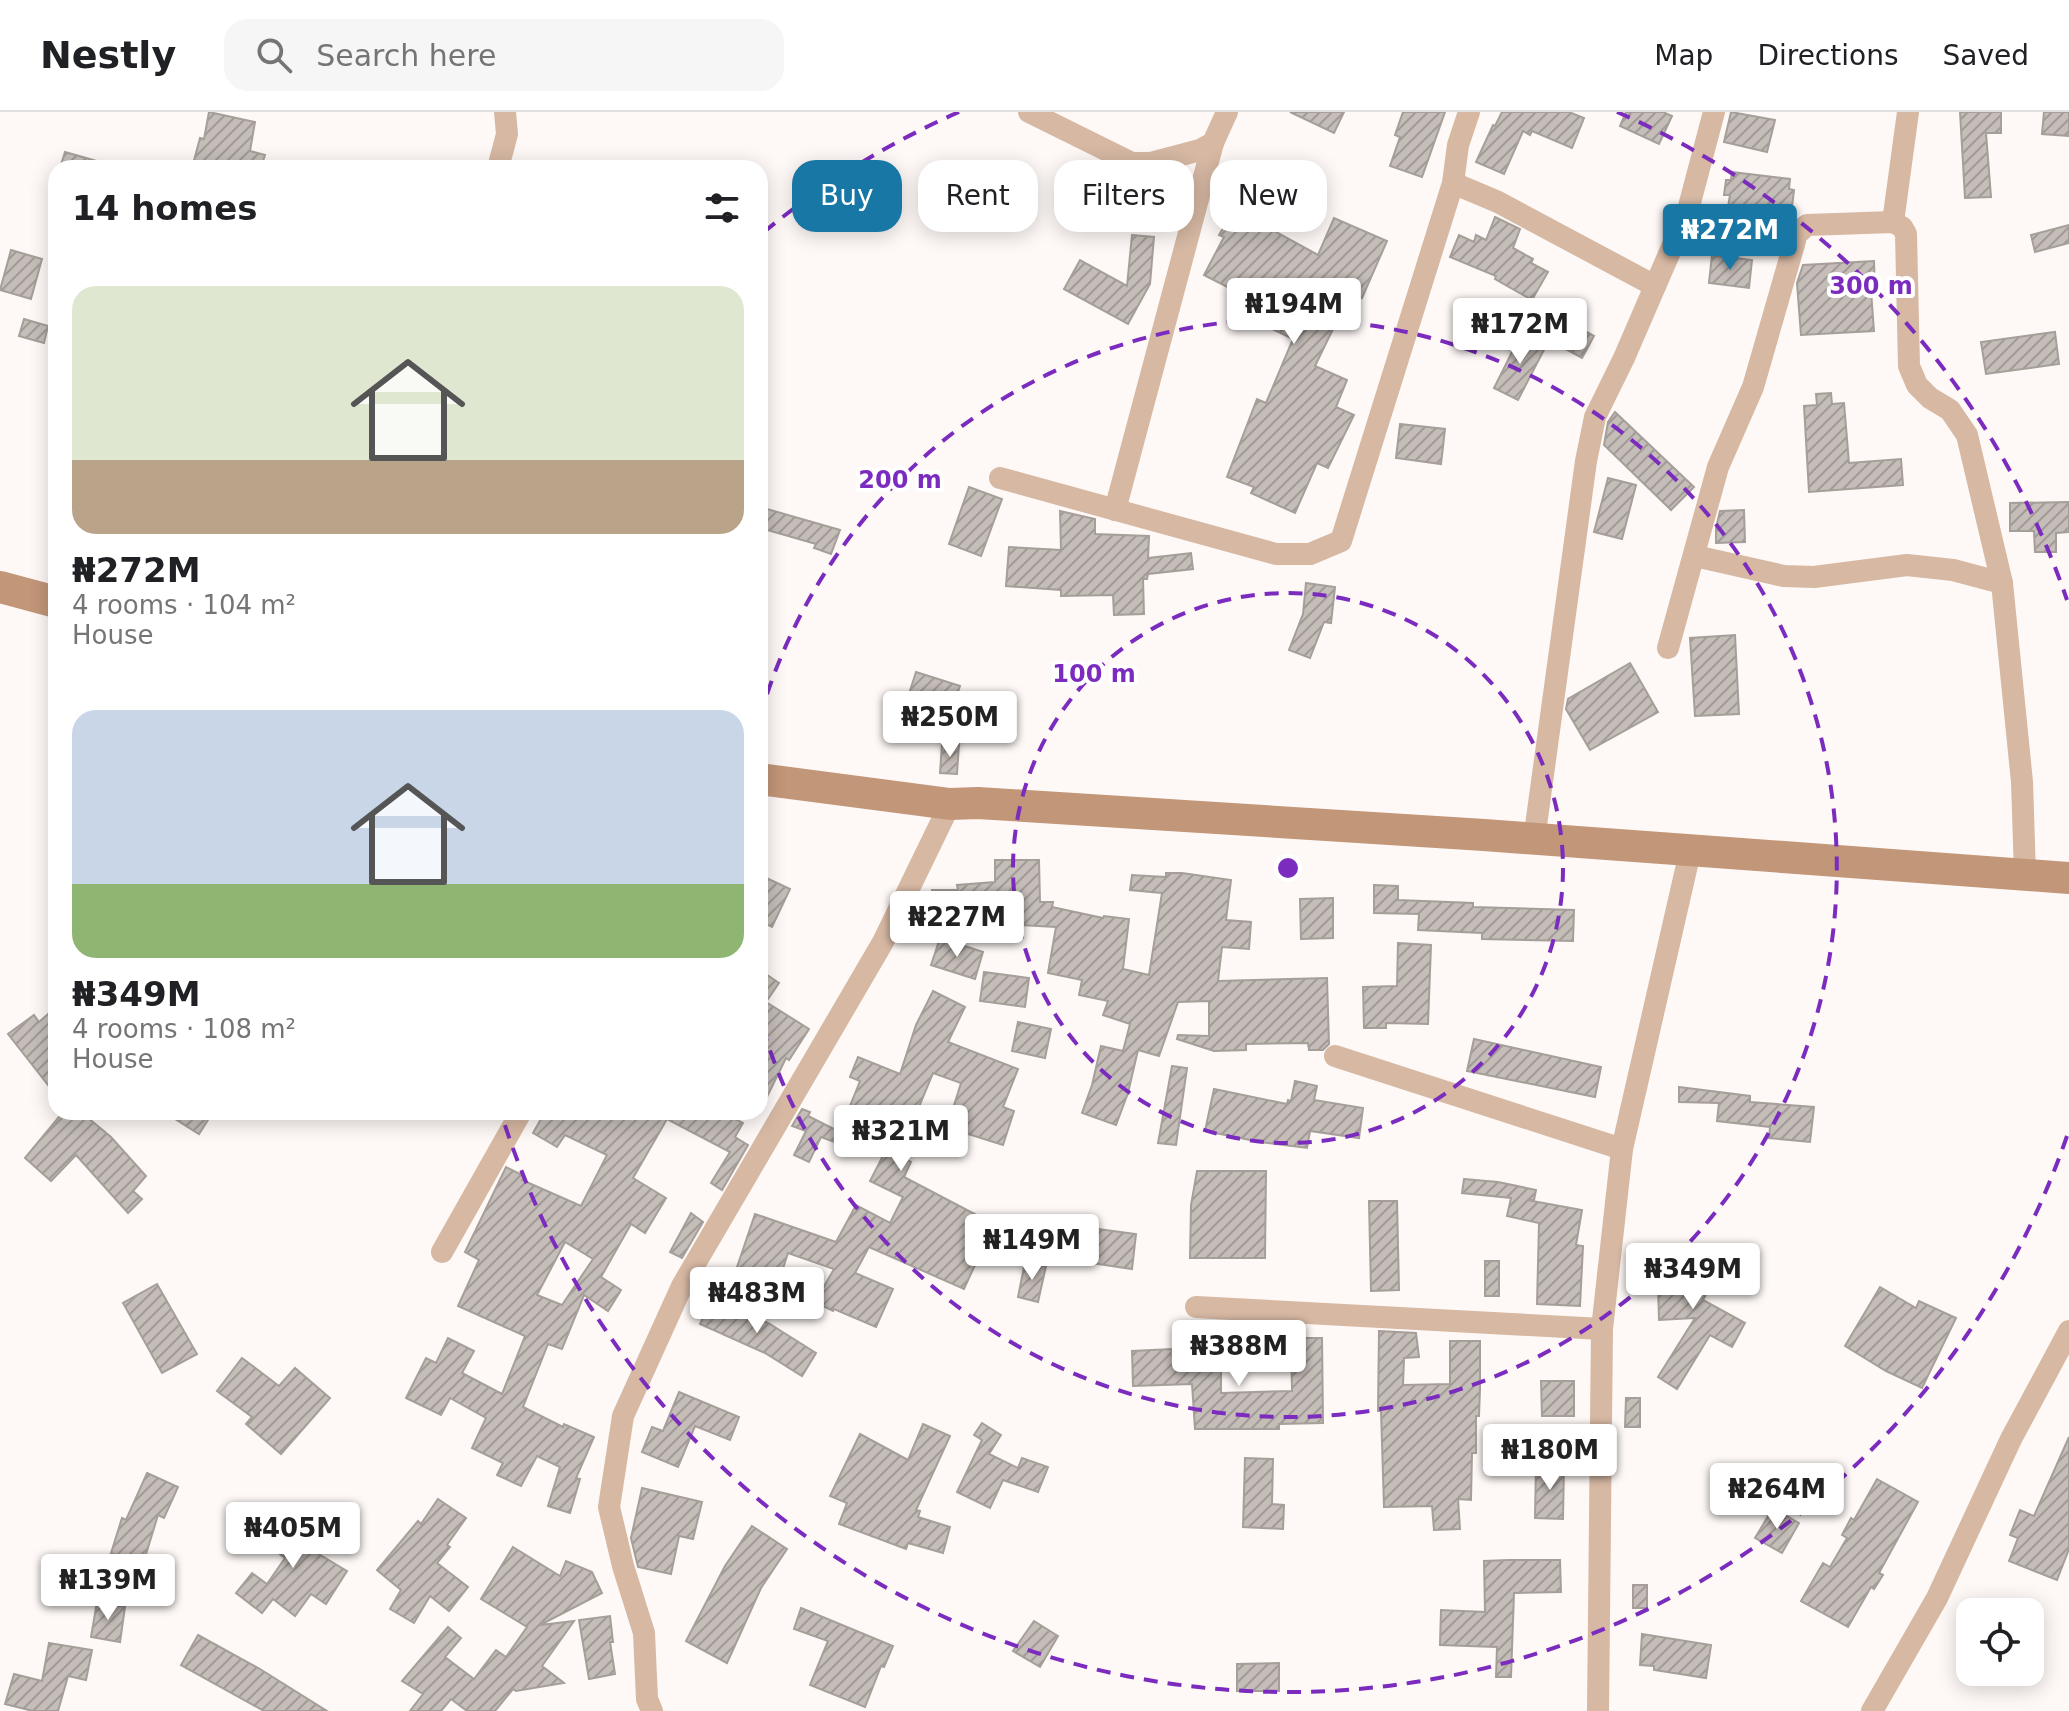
<!DOCTYPE html>
<html lang="en">
<head>
<meta charset="utf-8">
<style>
  body { margin:0; font-family:"DejaVu Sans",sans-serif; background:#f6f6f6; color:#202124; height:100vh; display:flex; flex-direction:column; font-size:30px; white-space:nowrap }
  * { box-sizing:border-box; margin:0 }
  p { font-size:26px; color:#757577 }
  .icon { flex:none; width:44px; height:44px; fill:none; stroke:currentColor; stroke-width:2; stroke-linecap:round; stroke-linejoin:round }
  .map { position:relative; flex:1; overflow:hidden }
  .side { position:absolute; left:48px; top:48px; width:720px; height:960px; display:flex; flex-direction:column; background:#fff; border-radius:24px; box-shadow:0 4px 20px #0003 }
  .side>* { flex:none }
  .banner { position:absolute; left:792px; top:48px; width:760px; height:72px; display:flex; gap:16px }
  .buttons { position:absolute; left:1956px; top:1486px; display:grid; gap:16px }
  .buttons a { display:grid; place-items:center; width:88px; height:88px; border-radius:16px; background:#fff; box-shadow:0 4px 20px #0003; font-size:40px }
  .price { position:absolute; translate:-50% -68px; padding:0 18px; border-radius:8px; background:#fff; color:#222; font-size:26px; line-height:52px; filter:drop-shadow(0 2px 4px #0008) }
  .price::after { content:''; position:absolute; left:50%; top:48px; width:24px; height:18px; margin-left:-12px; background:inherit; clip-path:polygon(0 0,100% 0,50% 100%) }
  .price.on { background:#1977a5; color:#fff }
  ul { padding:0; list-style:none }
  li { display:grid; align-content:center; gap:16px; height:424px; padding:0 24px }
  li span { display:grid; place-items:center; height:248px; border-radius:24px; color:#555 }
  li>.icon { margin-inline-start:auto }
  span .icon { width:144px; height:144px; fill:#fffc; stroke-width:1 }
  li b { font-size:34px }
  h2 { display:flex; justify-content:space-between; align-items:center; height:96px; padding:0 24px; font-size:34px }
  .tag { padding:0 28px; border-radius:24px; background:#fff; box-shadow:0 4px 20px #0003; font-size:28px; line-height:72px }
  .tag.on { background:#1977a5; color:#fff }
  header { display:flex; align-items:center; gap:48px; box-sizing:border-box; height:112px; padding:0 40px; background:#fff; border-bottom:2px solid #e0e0e0 }
  header strong { font-size:38px }
  nav { display:flex; gap:44px; margin-inline-start:auto; font-size:28px }
  .search { width:560px; height:72px; background:#f6f6f6; display:flex; align-items:center; gap:20px; box-sizing:border-box; padding:0 28px; border-radius:24px; color:#757577; font-size:30px }
  .map>svg:first-child { display:block }
</style>
</head>
<body>
<header>
<strong>Nestly</strong>
<div class="search"><svg class="icon" aria-label="search" viewBox="0 0 24 24"><circle cx="10" cy="10" r="6"/><path d="M15 15l6 6"/></svg>Search here</div>
<nav><a>Map</a><a>Directions</a><a>Saved</a></nav>
</header>
<div class="map">
<svg width="2069" height="1599" viewBox="0 0 2069 1599">
  <defs>
    <pattern id="building-hatch" width="6" height="6" patternUnits="userSpaceOnUse" patternTransform="scale(2)"><rect width="6" height="6" fill="#c5bdb8"/><path d="M-1 1l2-2M0 6l6-6M5 7l2-2" fill="none" stroke="#a19a96"/></pattern>
  </defs>
  <rect width="100%" height="100%" fill="#fef9f6"/>
  <g fill="url(#building-hatch)" stroke="#a59e99" stroke-width="2" fill-rule="evenodd">
    <polygon points="209,0 255,10 250,39 265,43 261,56 192,56 200,26 204,27"/>
    <polygon points="1290,0 1344,0 1334,21"/>
    <polygon points="1403,0 1445,0 1422,65 1390,54 1400,25 1395,23"/>
    <polygon points="1502,0 1569,0 1584,6 1572,36 1532,19 1530,23 1523,19 1504,62 1476,50 1493,13 1495,14"/>
    <polygon points="1626,0 1663,0 1672,4 1659,32 1620,14"/>
    <polygon points="1731,0 1775,8 1767,40 1724,30"/>
    <polygon points="1960,0 2001,0 2001,21 1986,21 1991,85 1965,86"/>
    <polygon points="2044,0 2069,0 2069,24 2042,22"/>
    <polygon points="65,40 107,52 106,56 60,56"/>
    <polygon points="1732,60 1790,67 1789,77 1794,78 1792,95 1787,94 1786,102 1728,95 1730,83 1724,83 1726,68 1731,68"/>
    <polygon points="1236,94 1249,105 1318,143 1334,106 1387,129 1362,186 1350,182 1315,254 1347,268 1336,295 1354,303 1328,356 1317,351 1295,401 1251,381 1254,375 1227,365 1257,287 1266,291 1293,227 1243,203 1251,187 1204,163 1224,125 1219,123"/>
    <polygon points="1495,105 1520,117 1513,136 1533,147 1531,151 1548,160 1532,188 1495,167 1496,164 1450,145 1459,123 1474,130 1476,123 1486,128"/>
    <polygon points="2069,113 2069,131 2035,140 2031,123"/>
    <polygon points="1132,123 1154,125 1150,172 1128,212 1064,177 1080,148 1127,174"/>
    <polygon points="11,138 42,147 31,187 0,178"/>
    <polygon points="1712,143 1752,148 1749,176 1709,171"/>
    <polygon points="1874,149 1875,179 1871,179 1874,219 1801,223 1797,171 1803,153"/>
    <polygon points="24,207 48,214 44,231 19,224"/>
    <polygon points="1563,207 1594,224 1582,246 1551,229"/>
    <polygon points="1522,220 1547,232 1518,288 1494,276"/>
    <polygon points="2055,220 2059,252 1986,262 1981,230"/>
    <polygon points="1831,281 1832,292 1844,291 1849,351 1901,347 1903,373 1809,380 1804,294 1817,293 1816,282"/>
    <polygon points="1615,300 1694,375 1671,398 1604,333 1608,310"/>
    <polygon points="1400,312 1445,317 1441,352 1396,346"/>
    <polygon points="1608,366 1636,373 1622,427 1594,420"/>
    <polygon points="969,375 1002,387 981,444 949,432"/>
    <polygon points="2069,390 2069,420 2056,421 2056,440 2035,440 2034,419 2010,419 2010,391"/>
    <polygon points="760,395 840,418 831,442 814,436 816,432 760,416"/>
    <polygon points="1744,398 1745,430 1716,431 1716,416 1720,399"/>
    <polygon points="1060,399 1095,407 1095,422 1149,424 1148,446 1191,441 1193,457 1148,462 1147,467 1143,467 1144,502 1114,503 1113,483 1061,484 1061,478 1006,474 1009,435 1061,438"/>
    <polygon points="1306,471 1335,475 1331,511 1324,510 1310,546 1289,538 1303,502"/>
    <polygon points="1735,523 1739,602 1695,604 1690,526"/>
    <polygon points="1630,551 1658,600 1590,638 1566,597 1568,587"/>
    <polygon points="916,560 960,574 949,608 905,594"/>
    <polygon points="942,632 959,632 957,662 940,661"/>
    <polygon points="995,748 1039,748 1040,790 1053,790 1052,795 1103,806 1104,804 1129,807 1123,857 1149,863 1162,781 1130,778 1132,763 1166,765 1166,761 1182,761 1231,768 1226,808 1251,810 1249,837 1222,835 1218,869 1327,866 1329,932 1323,938 1309,938 1308,931 1246,932 1246,938 1214,939 1177,927 1178,923 1209,924 1209,889 1178,890 1159,944 1138,938 1128,981 1116,1013 1082,1001 1092,973 1101,934 1123,939 1130,912 1103,903 1108,889 1079,883 1082,868 1048,861 1056,815 1019,813 1020,822 996,823 995,809 944,813 945,810 932,810 932,778 958,778 957,773 995,770"/>
    <polygon points="760,763 790,777 772,815 760,809"/>
    <polygon points="1374,773 1398,774 1398,788 1473,791 1473,795 1574,798 1573,829 1482,827 1482,821 1418,818 1419,802 1374,801"/>
    <polygon points="1333,786 1333,826 1301,827 1300,787"/>
    <polygon points="940,826 983,840 975,867 931,853"/>
    <polygon points="1398,831 1431,833 1428,912 1386,911 1386,916 1364,916 1363,875 1397,874"/>
    <polygon points="760,858 779,871 766,890 809,917 789,948 786,946 760,999"/>
    <polygon points="984,860 1029,866 1025,895 980,889"/>
    <polygon points="933,879 965,895 948,930 1018,957 1003,995 1014,999 1003,1033 965,1021 956,1044 940,1038 961,971 933,961 899,1043 911,1050 904,1065 988,1109 967,1150 975,1153 964,1177 869,1135 855,1161 893,1177 876,1215 834,1197 833,1199 815,1190 834,1157 788,1141 779,1169 737,1155 755,1102 836,1130 856,1093 890,1111 903,1085 870,1069 890,1030 844,1009 860,969 850,965 858,945 900,962 916,913"/>
    <polygon points="56,895 56,983 8,922 34,903 39,910"/>
    <polygon points="1018,910 1051,917 1045,946 1012,939"/>
    <polygon points="1474,927 1601,955 1595,985 1467,959"/>
    <polygon points="1172,954 1187,956 1176,1033 1158,1031"/>
    <polygon points="1295,969 1317,974 1314,988 1363,996 1359,1026 1310,1019 1307,1036 1260,1030 1205,1019 1214,977 1287,992 1288,988 1291,989"/>
    <polygon points="1679,975 1750,984 1750,990 1814,995 1810,1030 1769,1026 1770,1015 1717,1009 1719,991 1679,990"/>
    <polygon points="802,997 810,1000 808,1004 844,1022 840,1032 821,1025 809,1050 794,1043 806,1019 792,1014"/>
    <polygon points="63,1000 81,1000 111,1025 146,1064 133,1079 142,1087 128,1101 76,1043 51,1069 25,1046"/>
    <polygon points="164,1000 213,1000 199,1022"/>
    <path d="M 545,1000 L 721,1000 L 743,1011 L 735,1025 L 748,1033 L 722,1078 L 711,1071 L 730,1040 L 667,1007 L 633,1066 L 666,1086 L 645,1121 L 631,1112 L 601,1165 L 621,1178 L 608,1199 L 584,1183 L 562,1237 L 548,1232 L 523,1295 L 563,1315 L 564,1312 L 594,1325 L 576,1366 L 580,1367 L 570,1401 L 548,1394 L 560,1355 L 537,1344 L 521,1374 L 497,1363 L 503,1351 L 472,1336 L 486,1306 L 450,1286 L 441,1303 L 406,1286 L 426,1246 L 436,1251 L 448,1226 L 474,1239 L 462,1261 L 502,1282 L 525,1224 L 458,1194 L 479,1148 L 465,1140 L 506,1055 L 524,1064 L 522,1068 L 581,1094 L 607,1043 L 565,1023 L 557,1035 L 533,1021 ZM 565,1130 L 593,1147 L 562,1193 L 537,1183 Z"/>
    <polygon points="1197,1059 1266,1059 1265,1146 1190,1146 1191,1093"/>
    <polygon points="1464,1067 1498,1070 1536,1078 1534,1088 1527,1088 1582,1098 1576,1133 1583,1134 1580,1194 1537,1192 1539,1111 1507,1104 1511,1086 1462,1081"/>
    <polygon points="1369,1089 1397,1089 1399,1178 1371,1179"/>
    <polygon points="691,1101 703,1110 682,1146 670,1140"/>
    <polygon points="1076,1114 1136,1122 1132,1157 1071,1148"/>
    <polygon points="1682,1133 1721,1151 1703,1188 1745,1211 1732,1235 1710,1223 1677,1277 1658,1265 1695,1206 1659,1208 1658,1173 1663,1173"/>
    <rect x="1485" y="1149" width="14" height="35"/>
    <polygon points="1025,1150 1046,1154 1038,1190 1018,1185"/>
    <polygon points="157,1172 197,1242 162,1261 123,1191"/>
    <polygon points="1880,1175 1916,1196 1919,1189 1956,1206 1922,1276 1886,1259 1845,1234"/>
    <polygon points="713,1184 770,1212 816,1241 802,1264 765,1241 700,1212"/>
    <polygon points="1379,1219 1416,1221 1419,1245 1404,1246 1403,1273 1450,1272 1450,1229 1480,1229 1480,1277 1479,1304 1476,1304 1476,1341 1472,1341 1471,1388 1458,1387 1460,1417 1434,1418 1432,1394 1384,1395 1381,1299 1378,1299"/>
    <polygon points="1291,1226 1322,1226 1323,1311 1279,1312 1279,1317 1195,1317 1192,1272 1133,1274 1132,1239 1172,1237 1172,1244 1201,1244 1201,1232 1221,1232 1221,1281 1292,1279"/>
    <polygon points="242,1246 279,1274 295,1256 330,1286 281,1342 246,1312 252,1305 217,1279"/>
    <polygon points="1541,1269 1574,1269 1574,1304 1542,1304"/>
    <polygon points="679,1280 739,1305 730,1328 695,1314 678,1355 642,1340 652,1315 663,1319"/>
    <polygon points="1626,1286 1640,1286 1640,1315 1625,1315"/>
    <polygon points="982,1311 1001,1323 989,1342 1018,1356 1022,1346 1048,1355 1038,1380 1003,1368 990,1396 957,1380 982,1328 974,1323"/>
    <polygon points="923,1312 950,1324 916,1398 920,1399 918,1405 950,1415 943,1441 908,1431 906,1437 839,1412 847,1391 830,1384 860,1322 908,1348"/>
    <polygon points="2069,1325 2069,1437 2057,1468 2009,1449 2018,1426 2010,1423 2020,1398 2034,1404"/>
    <polygon points="1245,1346 1273,1347 1272,1392 1284,1393 1283,1417 1243,1415"/>
    <polygon points="1536,1353 1564,1353 1563,1407 1535,1406"/>
    <polygon points="147,1361 178,1375 164,1406 158,1403 143,1452 111,1441 122,1406 126,1408"/>
    <polygon points="1877,1367 1918,1390 1879,1461 1883,1463 1874,1477 1871,1475 1848,1515 1801,1489 1823,1451 1830,1455 1847,1426 1842,1423 1851,1406 1854,1408"/>
    <polygon points="642,1376 702,1390 693,1427 679,1424 671,1462 638,1455 631,1426"/>
    <polygon points="438,1387 466,1406 447,1433 450,1435 437,1451 468,1475 449,1499 430,1484 414,1511 390,1497 401,1478 377,1458 418,1409 421,1412"/>
    <polygon points="1773,1396 1799,1411 1782,1441 1755,1426"/>
    <polygon points="280,1400 304,1420 306,1416 325,1429 317,1441 347,1459 326,1492 311,1482 295,1504 273,1487 262,1501 236,1481 252,1461 267,1472 285,1446 259,1426"/>
    <polygon points="752,1414 787,1437 761,1476 727,1551 686,1529 725,1454"/>
    <polygon points="513,1435 560,1464 566,1449 592,1460 602,1481 540,1513 574,1509 542,1554 564,1571 516,1579 513,1577 495,1599 467,1599 451,1587 441,1599 410,1599 423,1582 402,1569 448,1515 461,1526 445,1545 474,1567 496,1538 506,1545 527,1515 481,1487"/>
    <polygon points="1509,1448 1560,1448 1561,1480 1514,1481 1511,1565 1496,1565 1497,1535 1440,1533 1441,1498 1485,1500 1484,1449"/>
    <rect x="1633" y="1473" width="14" height="23"/>
    <polygon points="97,1490 125,1495 120,1530 91,1525"/>
    <polygon points="801,1496 893,1534 884,1555 881,1554 865,1595 810,1573 828,1529 794,1517"/>
    <polygon points="610,1504 613,1530 610,1530 615,1562 589,1567 579,1508"/>
    <polygon points="1034,1509 1058,1524 1040,1555 1013,1539"/>
    <polygon points="1642,1522 1711,1533 1706,1566 1654,1558 1654,1554 1640,1553"/>
    <polygon points="198,1523 260,1557 327,1599 264,1599 181,1553"/>
    <polygon points="49,1531 92,1538 86,1568 68,1564 58,1599 33,1599 5,1592 14,1562 42,1569"/>
    <polygon points="1279,1551 1279,1579 1237,1579 1237,1552"/>
  </g>
  <g fill="none" stroke-linecap="round" stroke-linejoin="round">
    <g stroke="#d6b8a3" stroke-width="22">
      <polyline points="1029,0 1132,51 1151,51 1200,38 1213,31 1227,0"/>
      <polyline points="1133,52 1198,86"/>
      <polyline points="498,56 507,22 505,0"/>
      <polyline points="1453,71 1498,90 1655,174"/>
      <polyline points="1893,110 1908,0"/>
      <polyline points="1000,366 1276,442 1310,442 1341,429 1453,71 1458,33 1469,0"/>
      <polyline points="1115,398 1213,31"/>
      <polyline points="1695,444 1784,464 1814,465 1907,453 1953,458 2002,471"/>
      <polyline points="1668,536 1718,355 1753,275 1797,122 1807,113 1893,110 1902,115 1906,122 1909,254 1917,273 1930,286 1950,298 1967,323 2002,471 2022,670 2025,762"/>
      <polyline points="1534,728 1586,349 1595,305 1624,246 1688,98 1714,0"/>
      <polyline points="1335,944 1622,1037"/>
      <polyline points="442,1140 521,1000"/>
      <polyline points="1196,1195 1602,1217"/>
      <polyline points="652,1599 647,1587 644,1521 623,1454 609,1395 623,1304 682,1174 883,830 950,692"/>
      <polyline points="1598,1599 1602,1217 1622,1037 1690,740"/>
      <polyline points="1872,1599 1937,1486 2011,1327 2069,1219"/>
    </g>
    <g stroke="#c29678" stroke-width="32">
      <polyline points="0,475 56,490"/>
      <polyline points="760,667 950,692 978,691 1484,723 2069,766"/>
    </g>
  </g>
  <g fill="none" stroke="#7b2cbf" stroke-width="4" stroke-dasharray="14 10">
    <circle cx="1288" cy="756" r="275"/>
    <path d="M760 605A549 549 0 1 1 760 907"/>
    <path d="M2067 1024A824 824 0 0 1 502 1004M764 120A824 824 0 0 1 959 0M1617 0A824 824 0 0 1 2067 488"/>
  </g>
  <circle cx="1288" cy="756" r="12" fill="#7b2cbf" stroke="#fff" stroke-width="4"/>
  <g font-size="24" text-anchor="middle" font-weight="bold" fill="#7b2cbf" stroke="#fff" stroke-width="8" stroke-linejoin="round" paint-order="stroke">
    <text x="1871" y="182">300 m</text>
    <text x="900" y="376">200 m</text>
    <text x="1094" y="570">100 m</text>
  </g>
</svg>
<div class="buttons">
<a><svg class="icon" aria-label="locate" viewBox="0 0 24 24"><circle cx="12" cy="12" r="6"/><path d="M12 2v4M12 18v4M2 12h4M18 12h4"/></svg></a>
</div>
<b class="price on" style="left:1730px;top:160px">₦272M</b>
<b class="price" style="left:1294px;top:234px">₦194M</b>
<b class="price" style="left:1520px;top:254px">₦172M</b>
<b class="price" style="left:950px;top:647px">₦250M</b>
<b class="price" style="left:957px;top:847px">₦227M</b>
<b class="price" style="left:901px;top:1061px">₦321M</b>
<b class="price" style="left:1032px;top:1170px">₦149M</b>
<b class="price" style="left:1693px;top:1199px">₦349M</b>
<b class="price" style="left:757px;top:1223px">₦483M</b>
<b class="price" style="left:1239px;top:1276px">₦388M</b>
<b class="price" style="left:1550px;top:1380px">₦180M</b>
<b class="price" style="left:1777px;top:1419px">₦264M</b>
<b class="price" style="left:293px;top:1458px">₦405M</b>
<b class="price" style="left:108px;top:1510px">₦139M</b>
<div class="banner">
<a class="tag on">Buy</a>
<a class="tag">Rent</a>
<a class="tag">Filters</a>
<a class="tag">New</a>
</div>
<section class="side">
<h2>14 homes<svg class="icon" aria-label="filters" viewBox="0 0 24 24"><path d="M4 7h16M4 17h16"/><circle cx="9" cy="7" r="2"/><circle cx="15" cy="17" r="2"/></svg></h2>
<ul>
<li><span style="background:linear-gradient(#dfe7d0 70%,#b9a48a 0)"><svg class="icon" aria-label="home" viewBox="0 0 24 24"><path d="M3 11l9-7 9 7M6 9v11h12V9"/></svg></span><div><b>₦272M</b><p>4 rooms · 104 m²</p><p>House</p></div></li>
<li><span style="background:linear-gradient(#c9d6e8 70%,#8fb573 0)"><svg class="icon" aria-label="home" viewBox="0 0 24 24"><path d="M3 11l9-7 9 7M6 9v11h12V9"/></svg></span><div><b>₦349M</b><p>4 rooms · 108 m²</p><p>House</p></div></li>
</ul>
</section>
</div>
</body>
</html>
